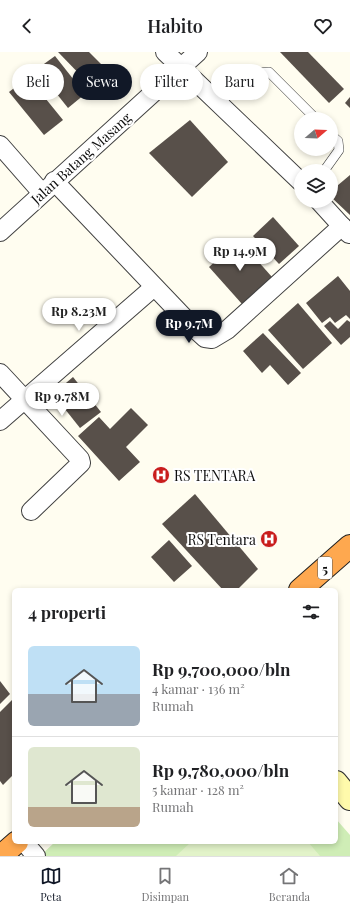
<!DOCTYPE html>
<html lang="id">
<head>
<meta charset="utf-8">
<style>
  body { margin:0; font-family:"Playfair Display",serif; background:#f2f2f2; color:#202124; height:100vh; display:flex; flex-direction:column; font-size:15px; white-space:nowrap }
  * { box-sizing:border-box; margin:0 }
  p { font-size:13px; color:#757577 }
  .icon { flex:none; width:22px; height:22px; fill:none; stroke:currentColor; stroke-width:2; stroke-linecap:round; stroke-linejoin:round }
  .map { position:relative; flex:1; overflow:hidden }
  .details { position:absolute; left:12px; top:536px; width:326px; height:256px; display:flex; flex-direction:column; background:#fff; border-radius:6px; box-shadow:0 2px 6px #0003 }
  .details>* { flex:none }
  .banner { position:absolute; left:12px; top:12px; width:326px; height:36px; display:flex; gap:8px }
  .needle { width:26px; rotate:71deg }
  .fabs { position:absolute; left:294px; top:60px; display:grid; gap:8px }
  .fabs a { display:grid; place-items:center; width:44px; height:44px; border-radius:50%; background:#fff; box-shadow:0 2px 6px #0003; font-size:20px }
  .price { position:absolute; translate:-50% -34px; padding:0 9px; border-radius:14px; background:#fff; color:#222; font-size:13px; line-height:26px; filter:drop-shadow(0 1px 2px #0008) }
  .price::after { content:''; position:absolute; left:50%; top:24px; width:12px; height:9px; margin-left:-6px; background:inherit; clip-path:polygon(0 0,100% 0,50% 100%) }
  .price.current { background:#111827; color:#fff }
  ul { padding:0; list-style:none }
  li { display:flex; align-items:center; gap:12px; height:100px; padding:0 16px }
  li+li { border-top:1px solid #e0e0e0 }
  li span { display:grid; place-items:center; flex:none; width:112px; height:80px; border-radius:6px; color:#555 }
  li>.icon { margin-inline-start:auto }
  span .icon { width:48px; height:48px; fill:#fffc; stroke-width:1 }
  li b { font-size:17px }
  h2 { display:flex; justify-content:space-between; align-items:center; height:48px; padding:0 16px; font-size:17px }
  .tag { padding:0 14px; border-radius:18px; background:#fff; box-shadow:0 2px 6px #0003; font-size:14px; line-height:36px }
  .tag.current { background:#111827; color:#fff }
  header { display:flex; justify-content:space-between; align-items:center; height:52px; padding:0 16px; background:#fff; font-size:18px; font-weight:600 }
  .dock { display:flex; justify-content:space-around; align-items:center; height:56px; border-top:1px solid #e0e0e0; background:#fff; font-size:11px; color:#757577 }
  .dock a { display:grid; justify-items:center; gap:2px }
  .dock .current { color:#111827 }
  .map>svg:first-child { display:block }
</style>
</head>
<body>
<header><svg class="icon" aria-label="back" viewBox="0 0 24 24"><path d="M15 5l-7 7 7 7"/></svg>Habito<svg class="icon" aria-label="heart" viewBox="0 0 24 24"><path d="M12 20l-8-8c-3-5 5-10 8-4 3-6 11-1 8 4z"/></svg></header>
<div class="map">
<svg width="350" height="804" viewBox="0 0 350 804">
  <rect width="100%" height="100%" fill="#fffdf0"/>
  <polygon fill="#cfedb6" points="336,767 350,783 350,804 40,804 55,790 336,790"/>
  <polygon fill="#e2f3c9" points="191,790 308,790 320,804 176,804"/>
  <g fill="#58504a">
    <polygon points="58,0 89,0 107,18 91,34"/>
    <polygon points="280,0 308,0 344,37 329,51"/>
    <polygon points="55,4 85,42 68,56 37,17"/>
    <polygon points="28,25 63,68 44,83 9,40"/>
    <polygon points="350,45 350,56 345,51"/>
    <polygon points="190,68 228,110 192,145 149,101"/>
    <polygon points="350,123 350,163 331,145 331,139"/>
    <polygon points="273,165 299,194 279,212 253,184"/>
    <polygon points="239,188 272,225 242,252 209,215"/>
    <polygon points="338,224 350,239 350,267 346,263 335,271 330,265 322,271 306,251"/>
    <polygon points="298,251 332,291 303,317 268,278"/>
    <polygon points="347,268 350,270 350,285 341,293 324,274 330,269 338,277"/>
    <polygon points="263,281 301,321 288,333 270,313 262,321 243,299"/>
    <polygon points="73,325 101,360 80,376 53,342"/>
    <polygon points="131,356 148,373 126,395 140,410 119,429 78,384 99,365 110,377"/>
    <polygon points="195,442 258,517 237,538 223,538 162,472"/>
    <polygon points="169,488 192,514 174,530 151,505"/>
    <polygon points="0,629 10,642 0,652"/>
    <polygon points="13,647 14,722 3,733 0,729 0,660"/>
  </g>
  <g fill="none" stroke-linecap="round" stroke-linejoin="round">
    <g stroke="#414141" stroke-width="10">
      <g id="lane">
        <polyline points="218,51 258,21 269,20 316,67"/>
        <polyline points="324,119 339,98 338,89 331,83"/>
      </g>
    </g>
    <g stroke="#414141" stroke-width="20">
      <g id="street">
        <polyline points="165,0 301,130"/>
        <polyline points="0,93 42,141"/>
        <polyline points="54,129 194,276 205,286 212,287 227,278 342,174"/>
        <polyline points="319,149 349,182"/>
        <polyline points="0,180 198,0"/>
        <polyline points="0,321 80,407 81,411 31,459"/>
        <polyline points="0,369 154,235"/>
        <polyline points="24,790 36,804"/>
      </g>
    </g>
    <g stroke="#303030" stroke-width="24">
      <polyline id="secondary" points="336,730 350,747"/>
    </g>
    <g stroke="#1f1f1f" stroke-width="24">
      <g id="highway">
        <polyline points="300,538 350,494"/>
        <polyline points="1,804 17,790"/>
      </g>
    </g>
    <use href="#lane" stroke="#fff" stroke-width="9"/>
    <use href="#street" stroke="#fff" stroke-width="18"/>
    <use href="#secondary" stroke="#fffaab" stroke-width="22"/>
    <use href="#highway" stroke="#fea84f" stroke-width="22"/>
  </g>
  <defs>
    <g id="hospital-disc" transform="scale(0.9)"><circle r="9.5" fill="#c91d1c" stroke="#fff"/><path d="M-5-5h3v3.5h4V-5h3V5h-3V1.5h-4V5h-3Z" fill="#fff"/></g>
  </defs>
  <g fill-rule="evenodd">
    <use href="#hospital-disc" x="161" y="423"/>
    <use href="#hospital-disc" x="269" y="487"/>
  </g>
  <g text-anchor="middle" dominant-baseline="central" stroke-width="4" stroke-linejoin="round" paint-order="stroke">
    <rect fill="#fff" stroke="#565656" stroke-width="1" x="318" y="505" width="14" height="22" rx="3"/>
    <g font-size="13" font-weight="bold" fill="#0e0e0e">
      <text x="325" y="516">5</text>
    </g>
    <g font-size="14" fill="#0e0e0e" stroke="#fff">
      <text transform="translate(81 106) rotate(-42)">Jalan Batang Masang</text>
    </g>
    <g font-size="14" fill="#0e0e0e" stroke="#fff" text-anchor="start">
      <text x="174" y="423">RS TENTARA</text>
      <text x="256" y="487" text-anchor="end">RS Tentara</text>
    </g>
  </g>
</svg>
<div class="fabs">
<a><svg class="needle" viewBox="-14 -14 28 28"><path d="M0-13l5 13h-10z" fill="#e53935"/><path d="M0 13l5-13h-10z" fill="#757577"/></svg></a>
<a><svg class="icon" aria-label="layers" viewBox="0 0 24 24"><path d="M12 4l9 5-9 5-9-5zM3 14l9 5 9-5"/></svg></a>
</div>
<b class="price" style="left:240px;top:220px">Rp 14.9M</b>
<b class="price" style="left:79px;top:280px">Rp 8.23M</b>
<b class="price current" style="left:189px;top:292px">Rp 9.7M</b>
<b class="price" style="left:62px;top:365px">Rp 9.78M</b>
<div class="banner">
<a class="tag">Beli</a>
<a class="tag current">Sewa</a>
<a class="tag">Filter</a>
<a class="tag">Baru</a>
</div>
<section class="details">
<h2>4 properti<svg class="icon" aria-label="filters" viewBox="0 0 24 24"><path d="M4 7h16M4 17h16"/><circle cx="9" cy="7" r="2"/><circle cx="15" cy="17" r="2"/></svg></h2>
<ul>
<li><span style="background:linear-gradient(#bfe0f5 60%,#9aa5b1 0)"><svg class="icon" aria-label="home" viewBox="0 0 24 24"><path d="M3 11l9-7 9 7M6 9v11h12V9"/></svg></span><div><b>Rp 9,700,000/bln</b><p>4 kamar · 136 m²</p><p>Rumah</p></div></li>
<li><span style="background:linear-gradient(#dfe7d0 75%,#b9a48a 0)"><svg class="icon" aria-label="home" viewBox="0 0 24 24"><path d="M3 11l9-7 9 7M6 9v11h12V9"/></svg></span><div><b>Rp 9,780,000/bln</b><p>5 kamar · 128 m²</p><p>Rumah</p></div></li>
</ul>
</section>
</div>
<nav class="dock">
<a class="current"><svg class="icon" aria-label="map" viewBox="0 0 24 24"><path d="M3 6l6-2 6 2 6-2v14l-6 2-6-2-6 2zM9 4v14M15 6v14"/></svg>Peta</a>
<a><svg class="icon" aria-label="saved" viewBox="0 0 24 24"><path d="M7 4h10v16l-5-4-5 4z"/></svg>Disimpan</a>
<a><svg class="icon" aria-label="home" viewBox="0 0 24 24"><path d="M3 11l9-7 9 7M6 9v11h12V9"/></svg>Beranda</a>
</nav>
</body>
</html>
